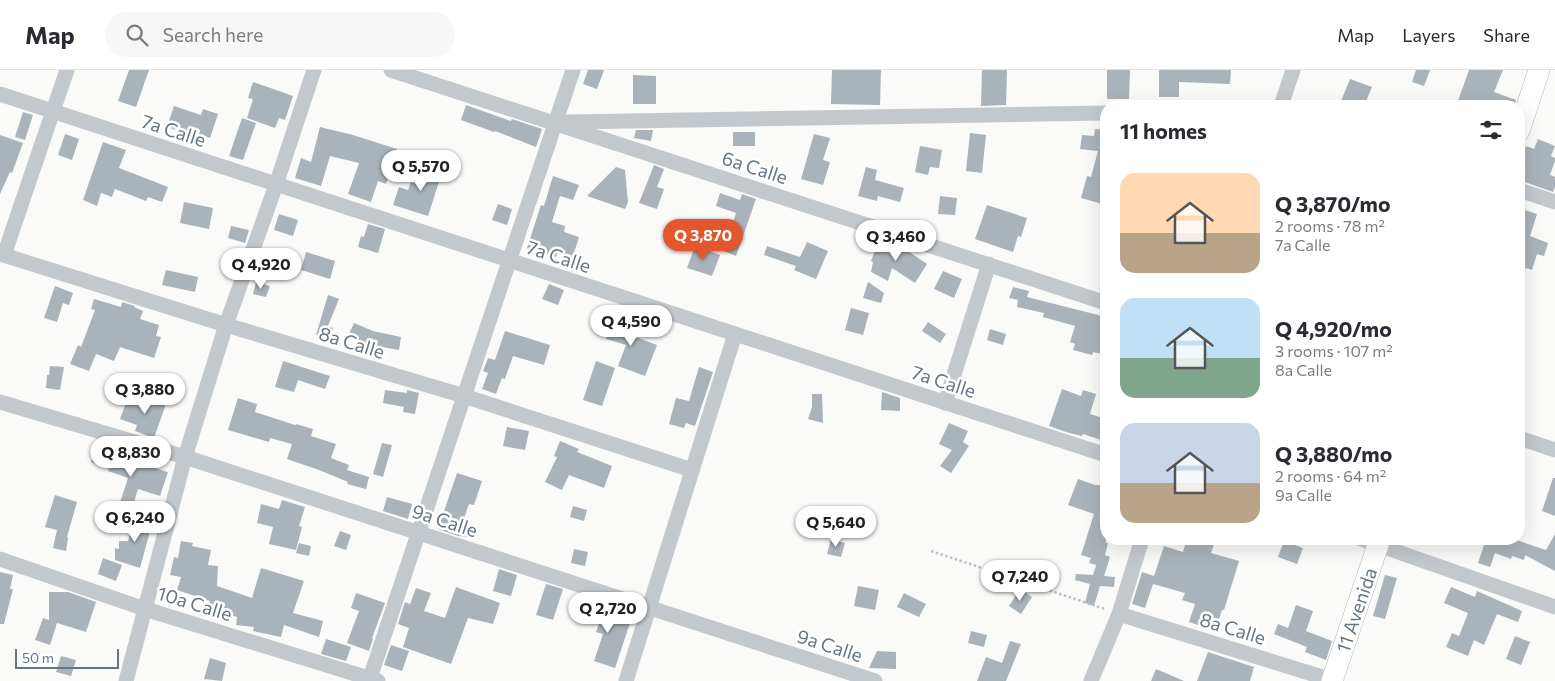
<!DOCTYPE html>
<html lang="en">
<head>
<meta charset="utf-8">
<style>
  body { margin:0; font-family:Commissioner,sans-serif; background:#f7f7f7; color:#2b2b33; height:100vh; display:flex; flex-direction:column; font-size:19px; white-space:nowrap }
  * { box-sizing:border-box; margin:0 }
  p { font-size:16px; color:#7c7c81 }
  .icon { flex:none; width:28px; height:28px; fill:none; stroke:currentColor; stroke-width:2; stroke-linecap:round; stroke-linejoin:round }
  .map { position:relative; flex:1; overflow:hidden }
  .side { position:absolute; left:1100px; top:30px; width:425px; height:445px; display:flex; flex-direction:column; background:#fff; border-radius:20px; box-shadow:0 5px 20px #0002 }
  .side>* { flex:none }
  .scale { position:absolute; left:15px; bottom:12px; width:104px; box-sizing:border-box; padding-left:5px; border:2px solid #657683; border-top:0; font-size:14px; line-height:18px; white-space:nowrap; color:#657683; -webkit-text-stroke:4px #fff; paint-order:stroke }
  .price { position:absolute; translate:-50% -42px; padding:0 11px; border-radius:18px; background:#fff; color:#222; font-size:16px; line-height:32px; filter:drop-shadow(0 1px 2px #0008) }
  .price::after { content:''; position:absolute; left:50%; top:30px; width:15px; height:11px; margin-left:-8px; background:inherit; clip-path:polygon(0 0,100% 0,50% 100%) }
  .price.active { background:#e4572e; color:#fff }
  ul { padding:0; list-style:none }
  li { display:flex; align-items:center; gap:15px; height:125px; padding:0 20px }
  li span { display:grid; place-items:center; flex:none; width:140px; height:100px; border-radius:15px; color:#555 }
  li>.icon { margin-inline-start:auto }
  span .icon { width:60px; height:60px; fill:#fffc; stroke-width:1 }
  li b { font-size:21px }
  h2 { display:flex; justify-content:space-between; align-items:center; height:60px; padding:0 20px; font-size:21px }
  header { display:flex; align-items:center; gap:30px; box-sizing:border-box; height:70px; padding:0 25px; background:#fff; border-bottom:1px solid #e1e1e2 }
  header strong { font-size:24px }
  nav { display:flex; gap:28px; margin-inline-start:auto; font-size:18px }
  .search { width:350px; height:45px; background:#f7f7f7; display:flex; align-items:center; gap:12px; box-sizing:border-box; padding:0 18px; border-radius:28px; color:#7c7c81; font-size:19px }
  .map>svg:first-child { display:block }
</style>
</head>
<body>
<header>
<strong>Map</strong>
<div class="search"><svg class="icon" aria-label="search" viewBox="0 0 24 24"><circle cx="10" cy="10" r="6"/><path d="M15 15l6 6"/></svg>Search here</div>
<nav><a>Map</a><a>Layers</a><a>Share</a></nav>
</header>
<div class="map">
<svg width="1555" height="611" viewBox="0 0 1555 611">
  <rect width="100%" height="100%" fill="#fafaf8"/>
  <g fill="#aab3b9">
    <polygon points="129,0 149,0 136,37 118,31"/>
    <polygon points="588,0 604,0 597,19 583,14"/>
    <polygon points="832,0 881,0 880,35 831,34"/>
    <polygon points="982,0 1007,0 1006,35 981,36"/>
    <polygon points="1107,0 1130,0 1129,29 1107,29"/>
    <polygon points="1159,0 1231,0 1230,14 1179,12 1179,27 1159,27"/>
    <polygon points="1416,0 1430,0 1424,16 1412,12"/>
    <polygon points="1469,0 1503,0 1494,22 1516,30 1514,36 1489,36 1473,30 1471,36 1456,36"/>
    <polygon points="633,5 656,6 656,34 633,34"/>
    <polygon points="1350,9 1372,17 1364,36 1339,36"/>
    <polygon points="253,12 293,26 285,50 279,48 275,58 247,48 253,29 248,28"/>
    <polygon points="466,35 511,51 512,49 542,59 536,77 495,61 494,62 461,50"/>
    <polygon points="174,36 201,45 203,39 218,44 210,68 199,64 200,60 190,57 188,64 167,57"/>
    <polygon points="23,42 33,45 25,70 15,67"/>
    <polygon points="242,48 256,53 243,90 229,86"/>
    <polygon points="320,57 353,65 397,79 386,114 378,111 371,132 348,124 359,93 330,86 321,116 295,108 301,88 311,92"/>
    <polygon points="1095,59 1106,60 1106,135 1081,128 1087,106 1091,107 1098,81 1080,79 1082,65 1094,66"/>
    <polygon points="636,60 653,60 651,71 634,68"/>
    <rect x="733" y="62" width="22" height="14"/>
    <polygon points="970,63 986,65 982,103 966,101"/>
    <polygon points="65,64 79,69 72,90 58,85"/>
    <polygon points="814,64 830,68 823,90 830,92 823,115 801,109"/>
    <polygon points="0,65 23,73 12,103 10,102 0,124"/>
    <polygon points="1538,69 1555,76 1551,86 1555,88 1555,91 1550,105 1555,107 1555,117 1553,122 1519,110 1519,96 1526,76 1534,79"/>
    <polygon points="103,72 126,80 119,98 168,117 162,132 148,127 146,131 115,119 112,127 101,123 97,136 83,130"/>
    <polygon points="920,76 942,80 939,98 930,97 928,105 915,102"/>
    <polygon points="435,89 447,94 438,115 428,146 393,135 399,117 408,120 411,112 424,116"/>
    <polygon points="654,95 664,99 657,117 664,119 657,139 639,133"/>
    <polygon points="616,97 625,100 628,132 625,139 587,126"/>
    <polygon points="866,97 877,100 875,110 904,118 900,132 878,126 877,131 858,126"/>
    <polygon points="553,106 579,115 573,130 560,126 552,152 565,156 564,162 579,167 573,186 558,182 556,187 527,178 541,135 544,136"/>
    <polygon points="720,123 740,130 742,124 756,129 736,186 724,181 736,143 716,136"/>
    <polygon points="940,126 957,128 955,145 938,144"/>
    <polygon points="184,132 213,138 209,159 180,153"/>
    <polygon points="498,134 512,139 507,155 492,150"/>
    <polygon points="987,135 1027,148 1021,167 1018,166 1013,182 975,169"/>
    <polygon points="1519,138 1537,144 1530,166 1548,173 1544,186 1537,184 1532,200 1519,196"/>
    <polygon points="279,144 298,150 293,166 274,160"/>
    <polygon points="368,154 385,159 378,183 358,177 361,166 364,167"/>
    <polygon points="231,156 249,160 245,173 228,168"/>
    <polygon points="880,169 905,179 927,194 915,213 892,198 888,211 871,202 873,192 871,191"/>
    <polygon points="807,172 828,181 816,209 794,200 796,196 764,185 767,176 800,187"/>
    <polygon points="695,176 720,185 712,206 687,198"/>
    <polygon points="306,182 335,191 330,209 301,200"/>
    <polygon points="166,200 198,207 195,222 162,215"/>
    <polygon points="943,201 962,209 954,228 934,219"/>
    <polygon points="256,212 270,216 266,227 253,224"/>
    <polygon points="868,212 884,223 881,233 863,228"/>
    <polygon points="549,214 564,220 558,235 542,229"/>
    <polygon points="55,216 73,223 69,235 63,233 57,252 44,248"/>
    <polygon points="1013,217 1029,221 1027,227 1106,247 1106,285 1093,282 1092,285 1073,280 1075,274 1070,272 1075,256 1043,247 1044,243 1017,237 1018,230 1009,228"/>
    <polygon points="328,225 339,229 328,256 333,258 330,269 316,265"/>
    <polygon points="94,229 121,237 122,232 135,236 134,237 143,241 140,249 159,255 156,266 161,267 154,288 120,277 114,291 96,284 89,301 70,294 78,275 81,277 95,240 91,239"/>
    <polygon points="851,238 869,243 863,265 845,260"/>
    <polygon points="614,244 631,249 627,264 657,275 645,306 618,296 626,275 606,269"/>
    <polygon points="928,252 946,264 940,273 922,261"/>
    <polygon points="354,253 373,261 401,267 399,280 382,277 380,285 367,283 368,275 348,266"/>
    <polygon points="990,259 1006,264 1003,275 987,270"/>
    <polygon points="505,261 550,275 544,295 513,286 505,309 502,308 496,324 482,319 488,303 483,301 488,288 495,290"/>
    <polygon points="283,291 330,306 325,319 298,310 294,322 275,317"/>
    <polygon points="596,291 615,298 602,336 583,330"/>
    <polygon points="50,296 64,297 60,320 46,318 47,305 49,305"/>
    <polygon points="699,297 713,302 695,356 686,353 684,358 669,354 676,328 689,331"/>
    <polygon points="1062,319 1081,326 1083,320 1096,324 1090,344 1106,349 1106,362 1104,361 1101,370 1083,364 1082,366 1069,363 1049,356"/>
    <polygon points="385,320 407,323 407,320 419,323 415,344 403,342 404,337 383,333"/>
    <polygon points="882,322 900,328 900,341 881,340"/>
    <polygon points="148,324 167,331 154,368 135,361 137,355 120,349 127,330 144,337"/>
    <polygon points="812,324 822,324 823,353 808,349 812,337"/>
    <polygon points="238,328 257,334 255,342 295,355 296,354 313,359 311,366 336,374 331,388 349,395 347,400 369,407 366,419 347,414 348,412 319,400 287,389 292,374 270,368 269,372 228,360"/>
    <polygon points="949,353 968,361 963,372 969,376 951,403 940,396 952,380 939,374"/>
    <polygon points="507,357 529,361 525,380 503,376"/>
    <polygon points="560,371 579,379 577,382 612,396 604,418 569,405 562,420 545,412 557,387 554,386"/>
    <polygon points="382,373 392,375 383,407 373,404"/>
    <polygon points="97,377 132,390 132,391 168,402 160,426 138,419 129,449 116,445 128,408 108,401 109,399 91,392"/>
    <polygon points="457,403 482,411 474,435 469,434 462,454 472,457 468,467 458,466 438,459"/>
    <polygon points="1553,408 1555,408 1555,446 1542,441"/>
    <polygon points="1078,409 1095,415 1106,415 1106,473 1108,473 1105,485 1110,487 1104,506 1115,507 1114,517 1100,516 1094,536 1085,533 1090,514 1075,510 1076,504 1093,505 1096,495 1089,493 1091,488 1081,485 1094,444 1068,435"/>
    <polygon points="55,425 77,432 67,467 68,468 66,481 53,478 57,460 45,457"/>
    <polygon points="387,427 412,434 408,449 383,441"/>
    <polygon points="282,430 305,437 299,456 302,457 296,480 269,474 273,457 257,453 261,434 279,439"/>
    <polygon points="573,436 587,440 584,451 570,447"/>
    <polygon points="136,445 153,450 140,498 115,490 115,478 119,479 119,471 128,471"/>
    <polygon points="340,461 351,465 346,480 334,476"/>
    <polygon points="1555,464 1555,501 1525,485 1524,490 1512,486 1511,489 1495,483 1490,497 1478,493 1486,469 1513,469 1546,480"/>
    <polygon points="831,469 845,473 841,487 827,484"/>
    <polygon points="1187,469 1198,469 1214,474 1211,483 1239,491 1224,540 1222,540 1215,561 1189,552 1195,534 1182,530 1185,523 1153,514 1145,538 1132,534 1142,502 1154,506 1164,476 1183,482"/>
    <polygon points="181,471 193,473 192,476 211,480 208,495 218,496 217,516 252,528 261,498 304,511 293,543 323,551 319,567 284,555 281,567 253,561 254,557 236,555 237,547 208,537 210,531 177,520 181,507 170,505 174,487 178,488"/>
    <polygon points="1284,471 1303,478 1297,494 1278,487"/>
    <polygon points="299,473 311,476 309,486 296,483"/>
    <polygon points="574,479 588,482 585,496 571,493"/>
    <polygon points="103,488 122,495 116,511 98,504"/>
    <polygon points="499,499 517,505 511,526 493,521"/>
    <polygon points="0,502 13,505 10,519 13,519 4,554 0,554"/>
    <polygon points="1385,505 1397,508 1385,549 1373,546"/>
    <polygon points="546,514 563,519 553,550 536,545"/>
    <polygon points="858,516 879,520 875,540 854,536"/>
    <polygon points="456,517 500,533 493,554 468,548 451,594 403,577 409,558 398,554 405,532 410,534 416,518 431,523 424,541 445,548"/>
    <polygon points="1451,517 1475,527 1477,521 1522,541 1518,552 1497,544 1484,575 1474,570 1468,586 1446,577 1452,563 1459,566 1468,543 1444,533"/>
    <polygon points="1020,519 1032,527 1021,544 1009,536"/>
    <polygon points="49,522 68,522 96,532 86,562 57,553 50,575 35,570 43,548 49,550"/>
    <polygon points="356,523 385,533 372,568 373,569 369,581 347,573 359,541 351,538"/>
    <polygon points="904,523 926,534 919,547 897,537"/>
    <polygon points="585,532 613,542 612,544 631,550 615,598 594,591 603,564 596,562 600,551 581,544"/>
    <polygon points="1296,535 1313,541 1306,561 1332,571 1326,590 1305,582 1307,577 1274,564 1278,554 1288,558"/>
    <polygon points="971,561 987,565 984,577 968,573"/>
    <polygon points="1515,566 1530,572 1521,595 1506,589"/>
    <polygon points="326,569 351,577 346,591 321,584"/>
    <polygon points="1010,571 1021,574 1006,611 977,611 986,587 1002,593"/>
    <polygon points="391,575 409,581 402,601 384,595"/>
    <polygon points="877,581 896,582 896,599 869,598"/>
    <polygon points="1208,582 1254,597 1250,611 1197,611"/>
    <polygon points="61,586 76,590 71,606 56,602"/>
    <polygon points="210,588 226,593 222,611 204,609"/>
    <polygon points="1156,599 1184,611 1151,611"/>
  </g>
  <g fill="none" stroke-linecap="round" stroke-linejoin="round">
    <g stroke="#b3babf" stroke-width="22">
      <g id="secondary">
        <polyline points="1519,61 1539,0"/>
        <polyline points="1332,611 1380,469"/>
      </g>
    </g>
    <polyline stroke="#bbbfc2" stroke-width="2.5" stroke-dasharray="2.5 2.5" stroke-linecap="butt" points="931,481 1105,539"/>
    <g stroke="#c3c8cc" stroke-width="15">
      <polyline points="391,0 1106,233"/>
      <polyline points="0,24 1106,385"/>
      <polyline points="1281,36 1293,0"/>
      <polyline points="568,52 1106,43"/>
      <polyline points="1519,120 1555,132"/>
      <polyline points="0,184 226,255 464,326 692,400"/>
      <polyline points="4,185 67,0"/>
      <polyline points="0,332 185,387 875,611"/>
      <polyline points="945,333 989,194"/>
      <polyline points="1519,368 1555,380"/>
      <polyline points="1361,469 1555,537"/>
      <polyline points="0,489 145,539 378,611"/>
      <polyline points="1119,544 1335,611"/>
      <polyline points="126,611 185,387 226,255 276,115 314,0"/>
      <polyline points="369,611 573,0"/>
      <polyline points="626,611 735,264"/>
      <polyline points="1091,611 1119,544 1142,469"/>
    </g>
    <use href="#secondary" stroke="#fff" stroke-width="21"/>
  </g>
  <g text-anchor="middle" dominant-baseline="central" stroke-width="5" stroke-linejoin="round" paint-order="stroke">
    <g font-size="19" fill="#657683" stroke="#fff">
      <text transform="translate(174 60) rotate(18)">7a Calle</text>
      <text transform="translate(755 97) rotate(18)">6a Calle</text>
      <text transform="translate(559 186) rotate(18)">7a Calle</text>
      <text transform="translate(352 272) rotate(17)">8a Calle</text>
      <text transform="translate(944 311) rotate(18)">7a Calle</text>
      <text transform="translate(445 450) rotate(18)">9a Calle</text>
      <text transform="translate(195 533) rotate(17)">10a Calle</text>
      <text transform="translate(1356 540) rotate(-71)">11 Avenida</text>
      <text transform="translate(1233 558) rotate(17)">8a Calle</text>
      <text transform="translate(830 575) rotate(18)">9a Calle</text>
    </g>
  </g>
</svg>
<div class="scale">50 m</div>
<b class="price" style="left:421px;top:122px">Q 5,570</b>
<b class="price active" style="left:703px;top:191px">Q 3,870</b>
<b class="price" style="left:896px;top:192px">Q 3,460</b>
<b class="price" style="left:261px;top:220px">Q 4,920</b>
<b class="price" style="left:631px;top:277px">Q 4,590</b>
<b class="price" style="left:145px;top:345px">Q 3,880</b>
<b class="price" style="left:131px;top:408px">Q 8,830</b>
<b class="price" style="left:135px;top:473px">Q 6,240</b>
<b class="price" style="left:836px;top:478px">Q 5,640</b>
<b class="price" style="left:1020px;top:532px">Q 7,240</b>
<b class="price" style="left:608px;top:564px">Q 2,720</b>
<section class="side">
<h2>11 homes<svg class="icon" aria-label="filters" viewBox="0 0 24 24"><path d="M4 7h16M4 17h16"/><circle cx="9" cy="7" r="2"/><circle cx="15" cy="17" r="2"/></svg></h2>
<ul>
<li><span style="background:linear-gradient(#ffd9b3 60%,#b9a48a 0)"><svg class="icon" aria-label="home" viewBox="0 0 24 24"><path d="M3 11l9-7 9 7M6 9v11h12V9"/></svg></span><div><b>Q 3,870/mo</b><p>2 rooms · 78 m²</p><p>7a Calle</p></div></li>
<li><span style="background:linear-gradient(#bfe0f5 60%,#7fa58c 0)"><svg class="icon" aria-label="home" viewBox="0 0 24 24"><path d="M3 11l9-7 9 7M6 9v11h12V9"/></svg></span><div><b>Q 4,920/mo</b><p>3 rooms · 107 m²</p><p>8a Calle</p></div></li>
<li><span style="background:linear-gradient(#c9d6e8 60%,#b9a48a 0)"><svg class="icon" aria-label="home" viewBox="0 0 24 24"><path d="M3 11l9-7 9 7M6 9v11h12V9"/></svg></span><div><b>Q 3,880/mo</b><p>2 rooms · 64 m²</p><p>9a Calle</p></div></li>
</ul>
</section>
</div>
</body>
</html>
